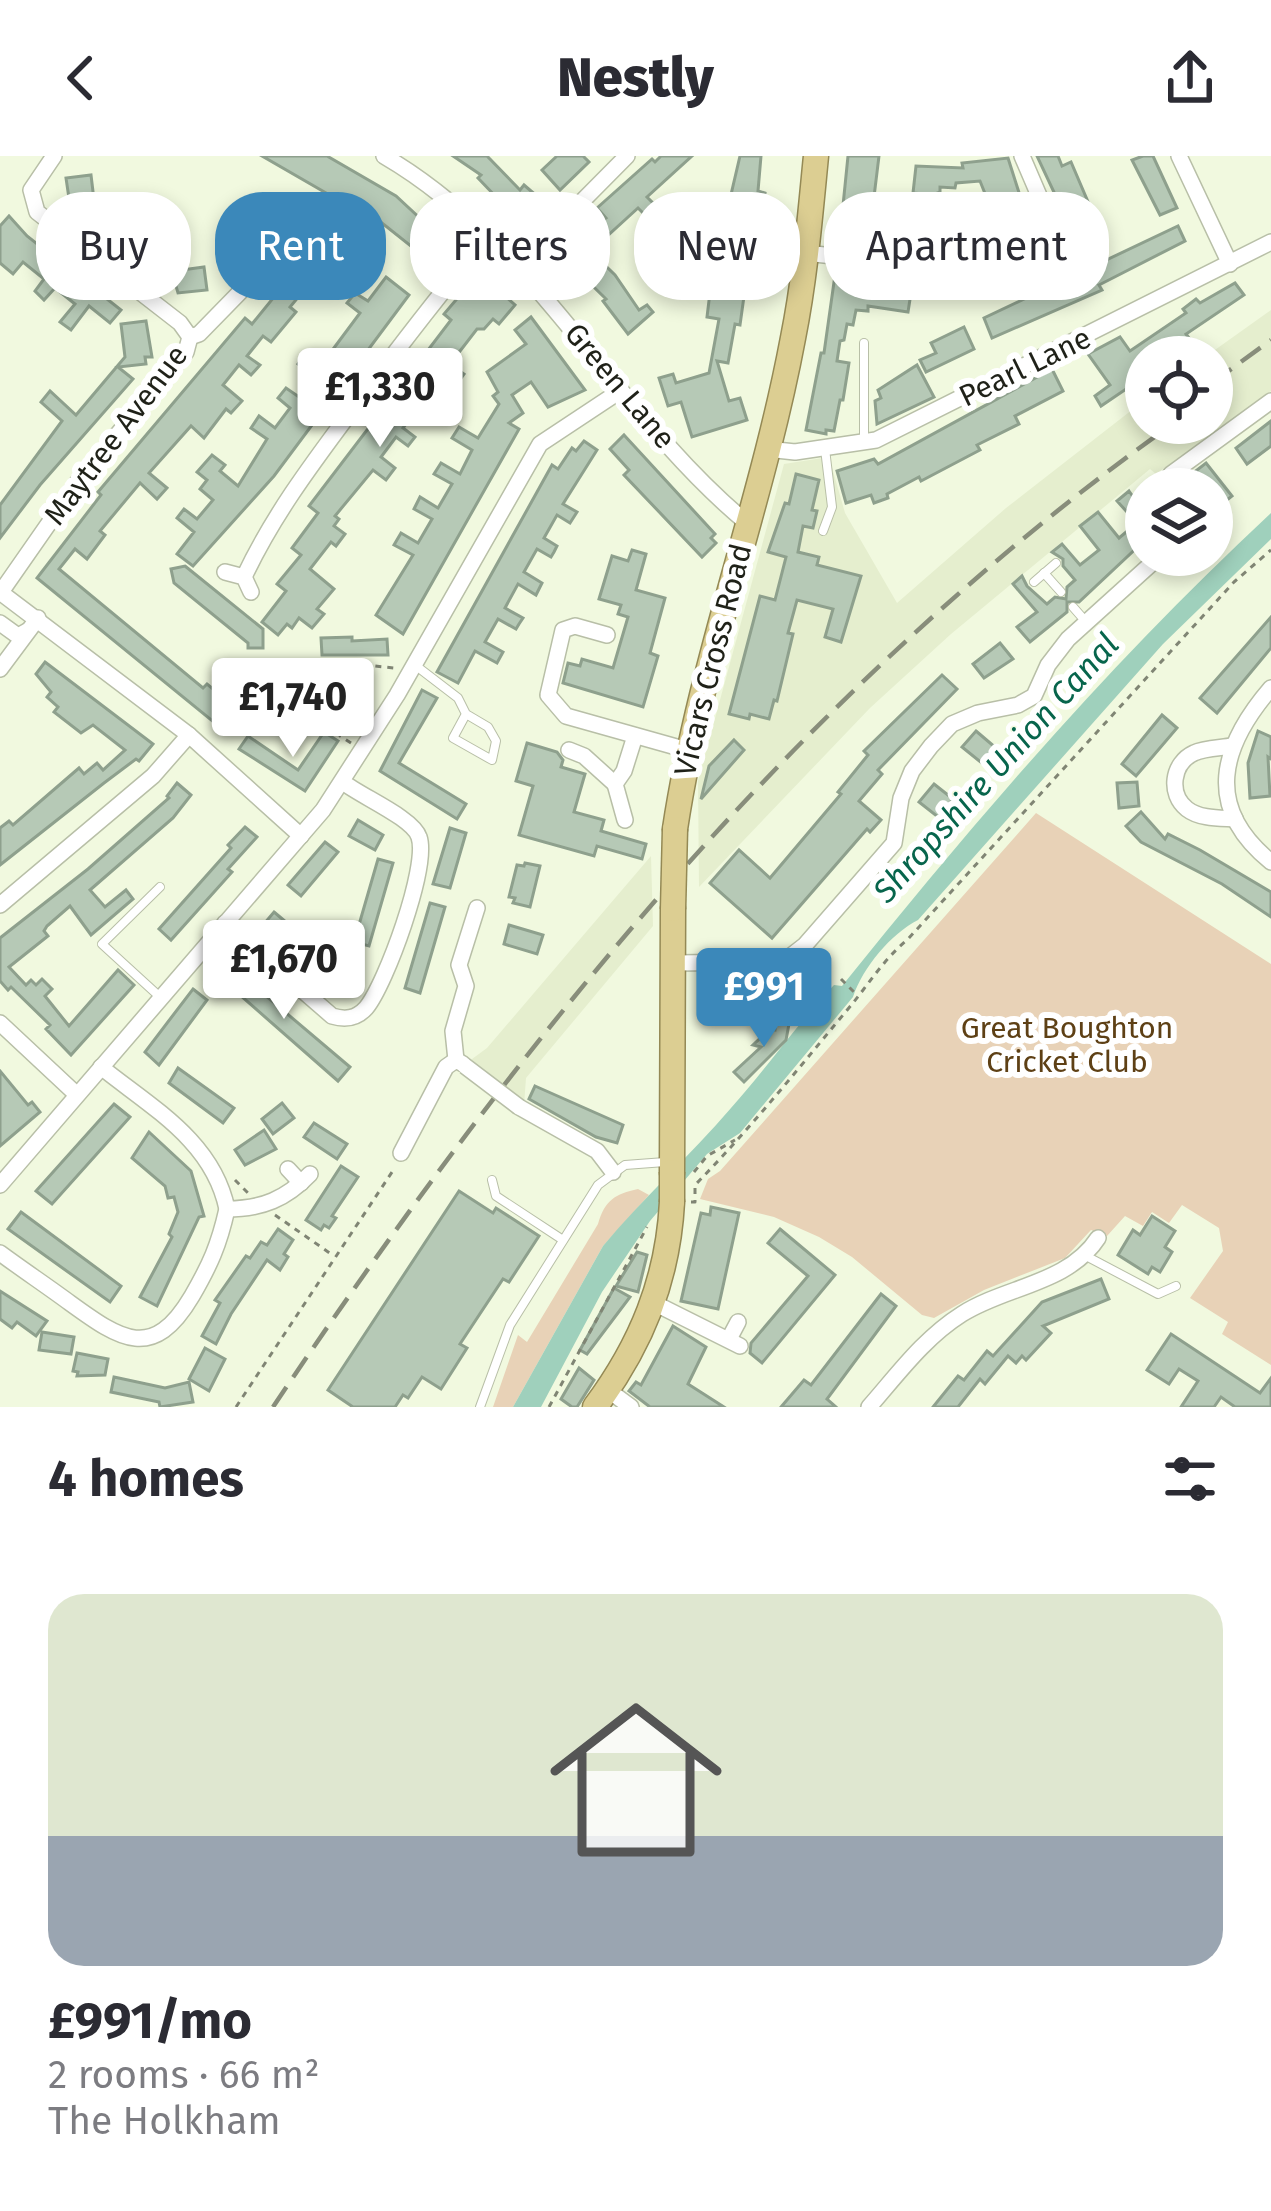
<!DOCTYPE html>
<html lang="en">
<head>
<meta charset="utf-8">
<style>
  body { margin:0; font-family:"Fira Sans",sans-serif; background:#f2f2f3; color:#2b2b33; height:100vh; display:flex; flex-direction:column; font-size:45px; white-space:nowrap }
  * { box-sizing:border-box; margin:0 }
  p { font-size:39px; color:#7c7c81 }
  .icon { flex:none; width:66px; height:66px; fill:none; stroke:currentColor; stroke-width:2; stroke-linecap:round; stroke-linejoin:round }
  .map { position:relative; height:1251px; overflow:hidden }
  .sheet { display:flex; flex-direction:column; background:#fff; flex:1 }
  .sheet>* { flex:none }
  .top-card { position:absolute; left:36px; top:36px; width:1200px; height:108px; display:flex; gap:24px }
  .fabs { position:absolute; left:1125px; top:180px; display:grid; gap:24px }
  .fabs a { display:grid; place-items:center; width:108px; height:108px; border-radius:50%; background:#fff; box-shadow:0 6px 18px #0003; font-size:60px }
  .price { position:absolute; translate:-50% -102px; padding:0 27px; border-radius:12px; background:#fff; color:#222; font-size:39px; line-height:78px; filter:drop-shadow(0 3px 6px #0008) }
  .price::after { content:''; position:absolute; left:50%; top:72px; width:36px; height:27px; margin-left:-18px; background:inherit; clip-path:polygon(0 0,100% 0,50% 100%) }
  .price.active { background:#3b88ba; color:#fff }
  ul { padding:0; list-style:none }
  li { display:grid; align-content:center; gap:24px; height:636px; padding:0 48px }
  li span { display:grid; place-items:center; height:372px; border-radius:36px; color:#555 }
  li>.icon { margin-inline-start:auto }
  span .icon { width:216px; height:216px; fill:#fffc; stroke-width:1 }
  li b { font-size:51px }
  h2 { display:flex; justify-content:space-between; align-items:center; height:144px; padding:0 48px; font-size:51px }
  .chip { padding:0 42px; border-radius:48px; background:#fff; box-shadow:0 6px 18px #0003; font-size:42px; line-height:108px }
  .chip.active { background:#3b88ba; color:#fff }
  header { display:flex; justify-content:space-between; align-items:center; height:156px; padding:0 48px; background:#fff; font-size:54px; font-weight:800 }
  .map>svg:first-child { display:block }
</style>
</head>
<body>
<header><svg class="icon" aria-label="back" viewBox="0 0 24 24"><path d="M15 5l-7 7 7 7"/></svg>Nestly<svg class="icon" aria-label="share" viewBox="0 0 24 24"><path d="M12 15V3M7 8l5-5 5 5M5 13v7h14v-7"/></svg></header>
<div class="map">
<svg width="1271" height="1251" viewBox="0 0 1271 1251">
  <rect width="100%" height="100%" fill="#f1f9df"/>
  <g fill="#e5eece">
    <polygon points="1271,154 1271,235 1156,318 1150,313 951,478 870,552 699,731 698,625 784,308 829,301 845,357 897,447 1006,352 1146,243 1146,267 1212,267 1212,201 1205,201"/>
    <polygon points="651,700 653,770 526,922 524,949 468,906 487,892"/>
  </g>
  <g fill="#e8d2b7">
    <polygon points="1036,657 1271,808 1271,1209 1222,1178 1228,1166 1190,1142 1223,1095 1219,1072 1182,1049 1169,1067 1152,1056 1143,1070 1125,1060 1107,1080 1091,1074 1065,1102 984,1134 934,1162 922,1159 852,1101 819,1081 774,1061 700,1043 708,1023 720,1015"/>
    <path d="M 638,1033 L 649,1039 L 603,1090 L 513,1251 L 493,1251 L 518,1179 L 527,1186 L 598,1068 C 605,1044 615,1038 638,1033 Z"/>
  </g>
  <path fill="#9fd0bc" d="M 1271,357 L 1271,383 L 1163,488 L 918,764 C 891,778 863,811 853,841 L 740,977 L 707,998 L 650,1065 L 602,1136 L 541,1251 L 513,1251 L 603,1090 C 643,1042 690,1000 731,952 C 767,912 797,868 834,829 L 842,830 C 976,663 1114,503 1271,357 Z"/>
  <g fill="#b6c9b6" stroke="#8ea08d" stroke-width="3">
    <polygon points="262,0 327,0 396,40 452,92 436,110 377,63 371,74 353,67 359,56"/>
    <polygon points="453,0 487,0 520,34 524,29 552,53 530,70 498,43 478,22 481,19"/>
    <polygon points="557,0 583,0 589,6 560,34 542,14"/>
    <polygon points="661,0 692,0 647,41 654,48 644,58 638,52 605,82 595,70 606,62 597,52 652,3 655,6"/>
    <polygon points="740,0 761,0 758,35 765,37 763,48 757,47 740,169 735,168 728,207 717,205 729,245 740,242 747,264 692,281 681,246 668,250 659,222 673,218 676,227 709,217 719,163 707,161 712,120"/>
    <polygon points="848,0 879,0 868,90 839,89"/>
    <polygon points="1037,0 1058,0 1062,10 1071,6 1103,81 1087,87 1083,78 1075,81"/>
    <polygon points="1143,0 1153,0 1177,52 1160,59 1132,4"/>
    <polygon points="1008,2 1022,46 1031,65 1036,63 1048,91 1021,103 1009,74 1014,72 1003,45 990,50 980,25 956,27 955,32 940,31 940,36 933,39 913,37 916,10 963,12 962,7"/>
    <polygon points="91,19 94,44 109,59 113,54 123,63 126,60 171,94 153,117 98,72 77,48 70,49 66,22"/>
    <polygon points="9,60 27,80 121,154 110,167 89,150 71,174 60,166 75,148 55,132 44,144 35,135 44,123 23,106 13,118 0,107 0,70"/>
    <polygon points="1178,70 1185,85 1099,129 1102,134 992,182 984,162"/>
    <polygon points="234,72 248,84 231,105 217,93"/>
    <polygon points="573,78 615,119 639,154 647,149 653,156 628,178 603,145 606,143 557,95"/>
    <polygon points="204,111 207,134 178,137 176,130 168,130 167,116"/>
    <polygon points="286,112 305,133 290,151 296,156 271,186 263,180 247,200 260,209 251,219 239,209 223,229 242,245 231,257 226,253 204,282 191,270 149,317 167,332 157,343 140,327 100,375 105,379 87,403 75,393 59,413 203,532 207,528 218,537 214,542 233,557 221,572 37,422 101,339 98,336 245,162 252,168 283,130 276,124"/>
    <polygon points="836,112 912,123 951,122 950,134 941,133 941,140 911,137 908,156 868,150 868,155 856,154 853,169 847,168 844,184 840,185 837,205 849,207 843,244 840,244 834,275 826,274 826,278 806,274 821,197 824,197"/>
    <polygon points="476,114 515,149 499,168 493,163 484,173 477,173 450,208 464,218 456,229 442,218 403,272 415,281 408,290 396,281 381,301 395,312 386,324 373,314 335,360 339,363 334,370 345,378 336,390 331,386 310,413 334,433 317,453 324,458 312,472 299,462 292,472 287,468 278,479 262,466 286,435 277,428 301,399 292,392 318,357 309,350 451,164 444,158 467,131 464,128"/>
    <polygon points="386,121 409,139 274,320 193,410 177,398 194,376 177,362 184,353 197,363 213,344 200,333 207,324 197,316 212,299 225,309 220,315 238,330 267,283 251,272 259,260 275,272 290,252 278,242 286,232 299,241 314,221 298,208 307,196 322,208 360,157 347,147 355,137 368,145"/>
    <polygon points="1235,127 1244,139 1186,178 1197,193 1179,201 1171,188 1146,201 1139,211 1146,221 1146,232 1135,240 1129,231 1101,250 1095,240 1110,229 1088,198 1120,181 1130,195 1186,157 1183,153 1196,143 1200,147"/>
    <polygon points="531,161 585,234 548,251 531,226 512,239 523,257 509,267 519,273 403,478 376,459 413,399 394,389 401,377 418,387 432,363 414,353 420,341 438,352 452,328 434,318 441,307 460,318 472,294 452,282 459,271 478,282 499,248 493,240 498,236 487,216 526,188 515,174"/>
    <polygon points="146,165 152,201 145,201 146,208 118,211 133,223 40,329 0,382 0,349 62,265 41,246 50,235 76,259 125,201 121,168"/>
    <polygon points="964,171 974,193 926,216 920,204 936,197 931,187"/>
    <polygon points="917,209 934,241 877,268 875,245 881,242 878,234"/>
    <polygon points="1052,213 1063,235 1015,260 1019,268 977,289 980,294 921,325 919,321 887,338 888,342 874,347 871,339 846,347 837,315 874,303 878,308"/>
    <polygon points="1271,265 1271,290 1247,308 1236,292"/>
    <polygon points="624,279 715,378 711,382 716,387 702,401 624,319 629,314 610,293"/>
    <polygon points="584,285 597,294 563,348 577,356 570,367 557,359 544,382 557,390 554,396 551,401 537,393 524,416 542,427 536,439 518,428 505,452 523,462 519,468 516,473 498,463 485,486 503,496 497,507 475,495 458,527 437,516 552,309 558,313 572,292 576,295"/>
    <polygon points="1206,307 1232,340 1212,356 1212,333 1198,333 1188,321"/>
    <polygon points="796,318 819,324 812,354 817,355 813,372 803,370 798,396 819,401 817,409 861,420 841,486 825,481 833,453 797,444 788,477 793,478 777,545 774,544 769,563 750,558 749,563 729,558 760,440 775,444 786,401 768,396 785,347 789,348"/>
    <polygon points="1129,335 1146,359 1146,383 1079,446 1067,446 1067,456 1030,486 1017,471 1037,456 1013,428 1022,420 1027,430 1047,448 1055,441 1066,443 1067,431 1075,424 1063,410 1063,403 1052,396 1062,388 1080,409 1099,394 1080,370 1098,356 1119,382 1137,367 1117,345"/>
    <polygon points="632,394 646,398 636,434 665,442 650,497 658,500 643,551 563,527 568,507 580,510 582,503 613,512 628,461 618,458 621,449 599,443 612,400 628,405"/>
    <polygon points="185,410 263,473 263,492 248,492 248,487 174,427 171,413"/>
    <polygon points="1271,461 1271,492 1217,557 1200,542"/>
    <polygon points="352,481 352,485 387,483 388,499 322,499 321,482"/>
    <polygon points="1000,487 1013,503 984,522 973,508"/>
    <polygon points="45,506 153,588 139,605 136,603 104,627 0,709 0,672 9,665 13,669 79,612 84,618 97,607 103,614 125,594 93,569 81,577 54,556 58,551 47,541 51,536 36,518"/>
    <polygon points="321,506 324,566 310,567 307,507"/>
    <polygon points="942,519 957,533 878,614 882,618 859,645 881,664 870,676 867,673 772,782 710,727 739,694 770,722 841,638 838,636 868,599 864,595"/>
    <polygon points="422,534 437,542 399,607 466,648 457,663 380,615"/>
    <polygon points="1162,559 1177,572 1136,620 1122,608"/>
    <polygon points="976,575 996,592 983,608 962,591"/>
    <polygon points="1258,575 1271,581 1271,603 1268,601 1270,640 1250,642 1248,607"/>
    <polygon points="324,576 338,585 305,635 239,593 248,580 298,614"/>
    <polygon points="734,584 744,594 701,643 709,610"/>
    <polygon points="527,587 557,596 563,604 561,611 585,618 574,656 604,664 601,675 646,688 642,703 597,690 594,700 519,679 533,630 516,625"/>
    <polygon points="1137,626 1139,650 1119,652 1117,627"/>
    <polygon points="177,627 191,639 173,662 90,734 105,751 126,734 133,743 91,779 70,750 47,770 44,775 48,780 9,811 26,829 31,824 36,829 42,823 52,833 45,840 69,870 118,814 134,829 71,899 46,873 50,869 11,831 8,834 0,825 0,782 88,713 169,642 167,640"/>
    <polygon points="934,628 953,643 938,661 919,646"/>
    <polygon points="1141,656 1165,683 1168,678 1200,694 1271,736 1271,761 1222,728 1141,686 1126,670"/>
    <polygon points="358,664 383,679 375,694 349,680"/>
    <polygon points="245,671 257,681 228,713 232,716 171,784 159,773 231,692 228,689"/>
    <polygon points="450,672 466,677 450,732 433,728"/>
    <polygon points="325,686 338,696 301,740 288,729"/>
    <polygon points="378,703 393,707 369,790 354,786"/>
    <polygon points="525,707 540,710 530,751 513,747 515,742 509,741 517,709 524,710"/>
    <polygon points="430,747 445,751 420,837 405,832"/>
    <polygon points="274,756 318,793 307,807 263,769"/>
    <polygon points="509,769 543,779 537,798 504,788"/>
    <polygon points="347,795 359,806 337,832 325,822"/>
    <polygon points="226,806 350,911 338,925 216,818"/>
    <polygon points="193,833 207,844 159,909 145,896"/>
    <polygon points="776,866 789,868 786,884 744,926 734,916 761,891 753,889 770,873 775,874"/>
    <polygon points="178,912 234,952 223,967 169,927"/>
    <polygon points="0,915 28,949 32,946 40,956 0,990"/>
    <polygon points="535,930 623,969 617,987 596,981 529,943"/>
    <polygon points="282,947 294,962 273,978 262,963"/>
    <polygon points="114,948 130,961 52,1048 36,1035"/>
    <polygon points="314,967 347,988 337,1003 304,981"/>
    <polygon points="264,974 276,993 245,1009 235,994"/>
    <polygon points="149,976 191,1015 204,1060 199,1061 157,1150 140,1141 172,1081 169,1078 178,1056 174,1041 168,1042 165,1030 132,1002"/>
    <polygon points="341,1010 358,1021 332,1060 336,1062 329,1072 324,1069 321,1074 306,1064"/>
    <polygon points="459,1035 493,1057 496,1052 539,1080 509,1126 503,1123 460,1188 467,1192 441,1233 422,1221 408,1242 403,1239 395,1251 353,1251 328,1234"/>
    <polygon points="711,1051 739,1057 718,1153 681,1145 701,1057 710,1059"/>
    <polygon points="21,1056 121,1130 110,1146 8,1073"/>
    <polygon points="1152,1060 1175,1075 1165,1091 1172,1096 1160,1116 1152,1111 1148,1118 1118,1099 1133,1074 1140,1079"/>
    <polygon points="278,1073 293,1084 284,1098 288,1101 280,1114 267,1104 231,1158 216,1188 202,1180 220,1147 215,1144 246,1100 250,1102 261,1086 267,1089"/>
    <polygon points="780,1073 835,1119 762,1207 750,1197 751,1187 808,1120 768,1087"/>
    <polygon points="637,1096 647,1099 638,1136 616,1130"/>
    <polygon points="1101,1123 1109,1143 1043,1170 1051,1177 1026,1204 1022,1200 1016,1207 1008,1200 985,1228 980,1223 958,1251 933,1251 958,1220 964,1224 987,1195 993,1200 1042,1146"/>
    <polygon points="614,1132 630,1141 587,1198 580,1194"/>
    <polygon points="0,1135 47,1165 36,1180 17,1166 12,1172 0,1163"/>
    <polygon points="881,1138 896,1150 827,1243 836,1251 781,1251 804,1224 811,1229"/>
    <polygon points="673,1170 706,1191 688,1228 724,1251 650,1251 629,1235 636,1226 641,1229"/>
    <polygon points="42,1176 74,1181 71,1198 39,1194"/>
    <polygon points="1171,1178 1260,1237 1271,1222 1271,1251 1235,1251 1221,1241 1214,1251 1181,1251 1198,1225 1179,1213 1169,1228 1147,1214"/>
    <polygon points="205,1192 225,1203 209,1235 189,1223"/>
    <polygon points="77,1197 108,1203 105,1219 77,1220 78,1216 73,1215"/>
    <polygon points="579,1212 594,1224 577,1251 572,1251 561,1243"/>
    <polygon points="114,1221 165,1232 189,1226 193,1246 160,1251 159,1246 111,1236"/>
  </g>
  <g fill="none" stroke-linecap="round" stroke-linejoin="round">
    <g stroke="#b8bfa7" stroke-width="10">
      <g id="service">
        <polyline points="864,285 864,187"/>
        <polyline points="823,375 832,351 825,293"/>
        <polyline points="1044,417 1061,436"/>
        <polyline points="1034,426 1056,407"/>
        <polyline points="1073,451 1087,467"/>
        <polyline points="415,509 458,542 466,558 488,571 496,585 492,604 453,582 466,558"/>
        <polyline points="160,731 102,788 160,841"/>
        <polyline points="492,1024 496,1040 563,1084"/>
        <polyline points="1086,1100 1158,1138 1176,1130"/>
        <polyline points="480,1251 510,1169 598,1029 625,1009 665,1006"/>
      </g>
    </g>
    <g stroke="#b8bfa7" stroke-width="18">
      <g id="minor">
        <path d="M 384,0 C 537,89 614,257 747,367"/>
        <polyline points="1022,0 1061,91"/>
        <polyline points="1179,0 1230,108"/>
        <polyline points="805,97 939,111"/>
        <polyline points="518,110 627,0"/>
        <polyline points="190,181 199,178 242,134"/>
        <polyline points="767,293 795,296 876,284 1271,86"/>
        <polyline points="1162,333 1171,318 1271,245"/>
        <polyline points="225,416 244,421 251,436"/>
        <path d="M 244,421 C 275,355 318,300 361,242 C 402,187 443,133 488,81"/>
        <polyline points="0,436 189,579 301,680"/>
        <polyline points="1,436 77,327 186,196 190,181 180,167 37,56 31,34 54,0"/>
        <polyline points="0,467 18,480 27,475"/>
        <polyline points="607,479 575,470 563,474 548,539 566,560 687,594"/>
        <polyline points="0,513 38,462"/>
        <path d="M 1271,532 C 1221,590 1203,651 1271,706"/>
        <path d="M 1232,590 C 1220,592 1204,592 1194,597 C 1172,607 1168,638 1187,653 C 1200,663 1220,662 1235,663"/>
        <polyline points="569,594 584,600 615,628"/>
        <polyline points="625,664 615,628 624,615 635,580"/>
        <polyline points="0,749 153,620 189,579"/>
        <path d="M 225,767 L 332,860 C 345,864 356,863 366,852 C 386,828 429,710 419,681 C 413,662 360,640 343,626"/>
        <polyline points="771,806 787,803 805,789 894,687 901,642 912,615 931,590 952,568 978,557 1018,549 1034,540 1048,509 1068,483 1161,399"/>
        <polyline points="675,807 771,806 792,847"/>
        <polyline points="0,867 76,938"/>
        <polyline points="456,904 453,875 466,830 459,809 477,752"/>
        <path d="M 101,911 C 152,952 213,985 227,1053 C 262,1053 286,1043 310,1018"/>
        <polyline points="519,951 597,995 613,1016"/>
        <polyline points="401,997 446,911 456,904 463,908"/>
        <polyline points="288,1013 301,1027"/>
        <polyline points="0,1029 323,654 397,539 540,288 620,235"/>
        <path d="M 0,1097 C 23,1114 47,1130 70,1147 C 121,1184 153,1206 192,1140 C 210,1109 219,1089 227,1053"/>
        <polyline points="654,1147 740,1190"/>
        <polyline points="729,1183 738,1166"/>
        <polyline points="608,1234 631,1251"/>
        <path d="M 869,1251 C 898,1218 924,1182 962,1158 C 1006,1130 1068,1128 1098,1082"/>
      </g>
    </g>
    <g stroke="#948955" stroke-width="27">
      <g id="trunk">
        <path d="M 675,673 C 700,506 762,348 793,182 C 805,122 810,61 816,0"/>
        <polyline points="672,1016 673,753"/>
        <path d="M 595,1251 C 641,1189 668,1124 672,1046"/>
      </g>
    </g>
    <g stroke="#808574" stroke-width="3" stroke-dasharray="6 6" stroke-linecap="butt">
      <polyline points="351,587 340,580 337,512 355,508 394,512"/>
      <polyline points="841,823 857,839"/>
      <polyline points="694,1016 707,1000 735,984"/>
      <polyline points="235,1024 249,1038"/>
      <path d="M 691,1046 L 695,1046 L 695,1029 C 750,973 798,913 848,853 C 869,828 883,804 908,783 L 1234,426 L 1271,394"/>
      <polyline points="275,1059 334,1100"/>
      <polyline points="236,1251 394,1013"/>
      <polyline points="549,1251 647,1071"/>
    </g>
    <use href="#service" stroke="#fff" stroke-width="8"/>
    <use href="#minor" stroke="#fff" stroke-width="15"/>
    <use href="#trunk" stroke="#dcce92" stroke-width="24"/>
    <g stroke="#888d7b" stroke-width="4.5" stroke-dasharray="24 12" stroke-linecap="butt">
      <polyline points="1212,227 1271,184"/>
      <path d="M 273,1251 C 522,880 806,528 1174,267"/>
    </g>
    <g stroke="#b8bfa7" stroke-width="18" stroke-linecap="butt">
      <polyline id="minor-bridge" points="465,910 519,951"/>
    </g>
    <g stroke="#948955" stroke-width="27" stroke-linecap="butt">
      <g id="trunk-bridge">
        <polyline points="673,753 675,673"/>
        <polyline points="672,1046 672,1016"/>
      </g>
    </g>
    <use href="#minor-bridge" stroke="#fff" stroke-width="15"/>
    <use href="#trunk-bridge" stroke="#dcce92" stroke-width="24"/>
  </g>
  <g text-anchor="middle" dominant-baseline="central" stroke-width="12" stroke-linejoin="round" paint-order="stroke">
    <g font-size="30" fill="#1f2118" stroke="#fff">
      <text transform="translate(1025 211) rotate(-26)">Pearl Lane</text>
      <text transform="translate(620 230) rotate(50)">Green Lane</text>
      <text transform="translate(116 279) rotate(-53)">Maytree Avenue</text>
      <text transform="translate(713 504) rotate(-76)">Vicars Cross Road</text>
    </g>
    <g font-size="30" fill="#5e4015" stroke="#fff">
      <text x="1067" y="872">Great Boughton<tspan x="1067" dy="34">Cricket Club</tspan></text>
    </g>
    <g font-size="33" font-style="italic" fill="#07654c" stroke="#fff">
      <text transform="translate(996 612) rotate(-48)">Shropshire Union Canal</text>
    </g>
  </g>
</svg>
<div class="fabs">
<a><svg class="icon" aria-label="locate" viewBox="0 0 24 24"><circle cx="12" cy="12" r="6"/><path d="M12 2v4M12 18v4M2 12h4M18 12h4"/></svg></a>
<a><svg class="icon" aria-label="layers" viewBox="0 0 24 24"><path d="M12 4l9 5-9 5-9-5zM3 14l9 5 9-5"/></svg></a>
</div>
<b class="price" style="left:380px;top:294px">£1,330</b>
<b class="price" style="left:293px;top:604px">£1,740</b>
<b class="price" style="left:284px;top:866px">£1,670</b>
<b class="price active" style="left:764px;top:894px">£991</b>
<div class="top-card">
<a class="chip">Buy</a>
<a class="chip active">Rent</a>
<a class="chip">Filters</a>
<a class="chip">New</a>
<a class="chip">Apartment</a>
</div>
</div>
<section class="sheet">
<h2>4 homes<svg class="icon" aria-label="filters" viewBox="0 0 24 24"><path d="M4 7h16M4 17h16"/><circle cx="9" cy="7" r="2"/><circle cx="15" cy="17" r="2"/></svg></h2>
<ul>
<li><span style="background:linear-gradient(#dfe7d0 65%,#9aa5b1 0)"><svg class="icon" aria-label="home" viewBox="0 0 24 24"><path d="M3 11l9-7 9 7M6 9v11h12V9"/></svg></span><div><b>£991/mo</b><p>2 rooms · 66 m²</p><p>The Holkham</p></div></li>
</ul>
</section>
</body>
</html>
